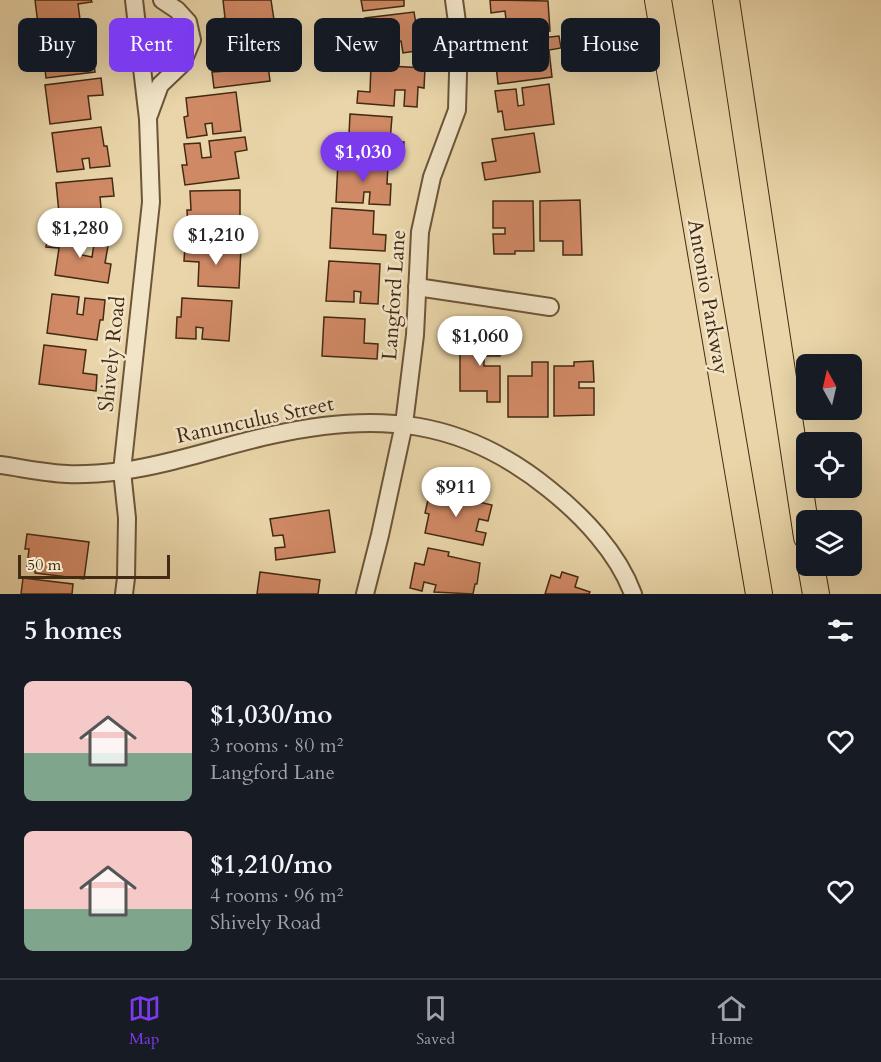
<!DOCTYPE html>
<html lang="en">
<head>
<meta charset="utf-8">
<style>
  body { margin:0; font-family:Cardo,serif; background:#20242c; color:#f1f3f6; height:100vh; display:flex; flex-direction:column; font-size:22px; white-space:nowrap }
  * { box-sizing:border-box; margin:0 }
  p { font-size:20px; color:#9ea1a6 }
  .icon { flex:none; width:33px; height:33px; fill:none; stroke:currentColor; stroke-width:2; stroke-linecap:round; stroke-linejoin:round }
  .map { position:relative; height:594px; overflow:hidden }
  .drawer { display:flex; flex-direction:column; background:#171b24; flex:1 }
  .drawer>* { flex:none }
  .top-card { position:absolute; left:18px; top:18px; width:846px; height:54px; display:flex; gap:12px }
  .needle { width:39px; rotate:352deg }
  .controls { position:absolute; left:796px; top:354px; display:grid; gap:12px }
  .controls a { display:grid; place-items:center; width:66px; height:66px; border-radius:9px; background:#171b24; box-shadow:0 6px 24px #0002; font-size:30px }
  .scale { position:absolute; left:18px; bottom:15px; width:152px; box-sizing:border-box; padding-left:6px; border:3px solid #432a13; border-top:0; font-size:16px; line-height:21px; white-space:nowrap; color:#432a13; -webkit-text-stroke:4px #f1e4c7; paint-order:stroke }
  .price { position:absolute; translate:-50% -51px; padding:0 14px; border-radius:21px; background:#fff; color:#222; font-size:20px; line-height:39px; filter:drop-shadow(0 2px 3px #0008) }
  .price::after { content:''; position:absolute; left:50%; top:36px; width:18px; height:14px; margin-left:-9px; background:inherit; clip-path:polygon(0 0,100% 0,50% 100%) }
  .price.active { background:#7c3aed; color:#fff }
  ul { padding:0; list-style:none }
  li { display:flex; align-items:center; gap:18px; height:150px; padding:0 24px }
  li span { display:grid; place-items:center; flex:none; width:168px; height:120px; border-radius:9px; color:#555 }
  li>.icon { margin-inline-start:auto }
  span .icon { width:72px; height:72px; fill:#fffc; stroke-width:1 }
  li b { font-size:26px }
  h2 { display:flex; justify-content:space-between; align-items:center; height:72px; padding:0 24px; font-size:26px }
  .chip { padding:0 21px; border-radius:9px; background:#171b24; box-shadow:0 6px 24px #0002; font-size:21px; line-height:54px }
  .chip.active { background:#7c3aed; color:#fff }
  .menu { display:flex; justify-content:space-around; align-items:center; height:84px; border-top:2px solid #363941; background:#171b24; font-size:16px; color:#9ea1a6 }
  .menu a { display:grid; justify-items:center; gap:3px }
  .menu .active { color:#7c3aed }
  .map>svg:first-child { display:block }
</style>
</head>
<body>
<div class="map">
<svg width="881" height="594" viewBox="0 0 881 594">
  <rect width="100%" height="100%" fill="#e9d5a9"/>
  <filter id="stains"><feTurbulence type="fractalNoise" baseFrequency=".00333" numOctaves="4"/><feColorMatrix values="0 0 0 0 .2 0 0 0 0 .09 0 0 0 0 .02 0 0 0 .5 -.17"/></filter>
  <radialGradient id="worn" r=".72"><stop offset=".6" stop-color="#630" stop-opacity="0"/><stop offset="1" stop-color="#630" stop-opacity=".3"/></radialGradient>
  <g fill="#d08965" stroke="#432a13" stroke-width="1.5">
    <polygon points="35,0 91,0 92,2 78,4 81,27 39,32"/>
    <polygon points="223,0 271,0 276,33 249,37 247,26 241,27 242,37 222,40 220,19 225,18"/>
    <polygon points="361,0 404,0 404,6 363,11"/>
    <polygon points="490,0 548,1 550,31 508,36 505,11 491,13"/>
    <polygon points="414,12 417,30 420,29 422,50 403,53 401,41 395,42 397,54 370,57 365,18"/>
    <polygon points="91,33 95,72 46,78 43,51 32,52 30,40 67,36 68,48 77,47 76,34"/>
    <polygon points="559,36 561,48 549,50 552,77 498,84 496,65 501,65 499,47 513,45 515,58 525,57 522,40"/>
    <polygon points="265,41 270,81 214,88 212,72 227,71 223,46"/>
    <polygon points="371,65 425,68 424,88 418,87 417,107 404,106 405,90 395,90 394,106 357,103 358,91 370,92"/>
    <polygon points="101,78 103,95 88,96 91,119 50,124 45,85"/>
    <polygon points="549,84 554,124 505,130 502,111 498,112 495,91 516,89 518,106 524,105 522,88"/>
    <polygon points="236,92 241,131 213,134 212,123 205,124 207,135 187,138 184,117 188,116 186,98"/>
    <polygon points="350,114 392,117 390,141 404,142 403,158 348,155"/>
    <polygon points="101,127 104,146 107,146 110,166 90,168 89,158 82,159 84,169 57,172 52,133"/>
    <polygon points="534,133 540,172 485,180 482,163 496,161 492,139"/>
    <polygon points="245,137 247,150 235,152 239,178 185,185 182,165 187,165 184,144 200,143 202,158 211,157 209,141"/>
    <polygon points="338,162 388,165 387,184 391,184 390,205 369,204 370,192 364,192 363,203 336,202"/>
    <polygon points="112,178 114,196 100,197 102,219 60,223 56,183"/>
    <polygon points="240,190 240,230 214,230 213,219 207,219 207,230 188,231 187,210 191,210 190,191"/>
    <polygon points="580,200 582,255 563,255 563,241 540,241 540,201"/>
    <polygon points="493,201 533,201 534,251 515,251 515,254 494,254 493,234 505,234 505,228 493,228"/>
    <polygon points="332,208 374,211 373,234 386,235 385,251 330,248"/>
    <polygon points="48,234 85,239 82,255 92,257 94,244 108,246 105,263 111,264 108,283 55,275 59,248 46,247"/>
    <polygon points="185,246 241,248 239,288 198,286 199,262 184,261"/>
    <polygon points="329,261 380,264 378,304 360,303 361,292 354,291 354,302 326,301"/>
    <polygon points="52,294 79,297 77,314 83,315 85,298 105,300 103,320 100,320 97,340 47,333"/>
    <polygon points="182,298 232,301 229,341 202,339 203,328 196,327 196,339 176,338 177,317 181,317"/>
    <polygon points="324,317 365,319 364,343 378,344 377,359 322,356"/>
    <polygon points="460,336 484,337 484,341 501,341 500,356 484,356 484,366 500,366 500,402 487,402 487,391 460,391"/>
    <polygon points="44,345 86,350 83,373 97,375 96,391 39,384"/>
    <polygon points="593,361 594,382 579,382 579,388 594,388 594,415 554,416 554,366 574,366 574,362"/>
    <polygon points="532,362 548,362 548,417 508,417 508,376 532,376"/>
    <polygon points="430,491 492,505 488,521 479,519 476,531 486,533 483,545 425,533 429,514 425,513"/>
    <polygon points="329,510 335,552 276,560 275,548 285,547 283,535 273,536 270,519"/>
    <polygon points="27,534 89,542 84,579 35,573 35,567 27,566 29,549 25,549"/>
    <polygon points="428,548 449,552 448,556 480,563 477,584 475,584 473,594 434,592 436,585 424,582 422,591 410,588 415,563 424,565"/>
    <polygon points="260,572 320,580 318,594 257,594"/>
    <polygon points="562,572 578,577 575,587 590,592 589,594 545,594 551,575 560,578"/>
    <polygon points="23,578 73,584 72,594 21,594"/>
  </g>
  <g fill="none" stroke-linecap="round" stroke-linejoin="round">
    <g stroke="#6c5538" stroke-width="20">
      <g id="minor">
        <polyline points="149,115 160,85 182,64 192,40 188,22 177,10 162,0"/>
        <polyline points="417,287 550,307"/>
        <path d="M 0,465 C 22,468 45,473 67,474 C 85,475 105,473 122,471 C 173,464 222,446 272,435 C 378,411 463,419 549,489 C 583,516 618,553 633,594"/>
        <polyline points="124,594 126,578 127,518 122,471 151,202 148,119 134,0"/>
        <polyline points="365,594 380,535 404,424 415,335 420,232 432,177 457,110 459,37 454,0"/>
      </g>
    </g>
    <g stroke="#432a13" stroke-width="28">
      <g id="primary">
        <polyline points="658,0 759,594"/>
        <polyline points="726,0 807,537"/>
        <polyline points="811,566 816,594"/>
      </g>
    </g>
    <use href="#minor" stroke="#f1e4c7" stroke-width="16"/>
    <use href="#primary" stroke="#e9d5a9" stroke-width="26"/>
  </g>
  <g text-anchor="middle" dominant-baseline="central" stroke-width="5" stroke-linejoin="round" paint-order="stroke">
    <g font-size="21" fill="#432a13" stroke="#f1e4c7">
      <text transform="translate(394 295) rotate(-86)">Langford Lane</text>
      <text transform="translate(708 297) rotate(80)">Antonio Parkway</text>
      <text transform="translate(112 354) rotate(-84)">Shively Road</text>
      <text transform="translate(255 420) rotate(-12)">Ranunculus Street</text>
    </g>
  </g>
  <rect width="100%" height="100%" filter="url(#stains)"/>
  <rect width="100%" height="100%" fill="url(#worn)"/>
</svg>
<div class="controls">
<a><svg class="needle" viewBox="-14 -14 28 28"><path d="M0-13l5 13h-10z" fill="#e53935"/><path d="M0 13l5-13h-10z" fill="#9ea1a6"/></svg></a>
<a><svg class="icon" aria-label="locate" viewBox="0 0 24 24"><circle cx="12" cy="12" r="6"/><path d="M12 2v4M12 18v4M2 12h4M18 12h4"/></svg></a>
<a><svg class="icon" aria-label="layers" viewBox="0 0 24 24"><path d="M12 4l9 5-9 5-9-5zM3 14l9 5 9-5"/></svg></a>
</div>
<div class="scale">50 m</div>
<b class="price active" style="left:363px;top:183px">$1,030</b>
<b class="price" style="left:80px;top:259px">$1,280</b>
<b class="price" style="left:216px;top:266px">$1,210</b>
<b class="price" style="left:480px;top:367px">$1,060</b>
<b class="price" style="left:456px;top:518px">$911</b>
<div class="top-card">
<a class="chip">Buy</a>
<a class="chip active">Rent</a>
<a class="chip">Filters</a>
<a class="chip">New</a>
<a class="chip">Apartment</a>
<a class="chip">House</a>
</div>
</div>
<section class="drawer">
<h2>5 homes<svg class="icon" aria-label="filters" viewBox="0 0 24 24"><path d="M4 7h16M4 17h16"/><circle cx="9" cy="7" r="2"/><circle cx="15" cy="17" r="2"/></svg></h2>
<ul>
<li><span style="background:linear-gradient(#f6c9c9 60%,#7fa58c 0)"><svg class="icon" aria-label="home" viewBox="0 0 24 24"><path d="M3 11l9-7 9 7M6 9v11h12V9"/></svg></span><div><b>$1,030/mo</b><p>3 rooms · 80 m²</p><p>Langford Lane</p></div><svg class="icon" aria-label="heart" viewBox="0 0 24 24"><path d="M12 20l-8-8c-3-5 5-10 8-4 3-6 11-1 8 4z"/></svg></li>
<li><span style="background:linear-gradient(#f6c9c9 65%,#7fa58c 0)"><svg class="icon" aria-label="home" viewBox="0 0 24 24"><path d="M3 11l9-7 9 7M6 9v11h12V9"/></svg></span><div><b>$1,210/mo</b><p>4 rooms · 96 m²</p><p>Shively Road</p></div><svg class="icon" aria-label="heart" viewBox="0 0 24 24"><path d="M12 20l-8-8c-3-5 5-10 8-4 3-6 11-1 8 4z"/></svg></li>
</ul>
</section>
<nav class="menu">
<a class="active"><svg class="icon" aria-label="map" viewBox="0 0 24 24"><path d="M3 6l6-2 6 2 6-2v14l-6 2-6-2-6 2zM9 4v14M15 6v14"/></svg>Map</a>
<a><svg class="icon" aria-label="saved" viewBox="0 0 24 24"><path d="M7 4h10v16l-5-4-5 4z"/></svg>Saved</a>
<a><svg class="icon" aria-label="home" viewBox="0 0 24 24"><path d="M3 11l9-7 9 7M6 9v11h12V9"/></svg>Home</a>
</nav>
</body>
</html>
